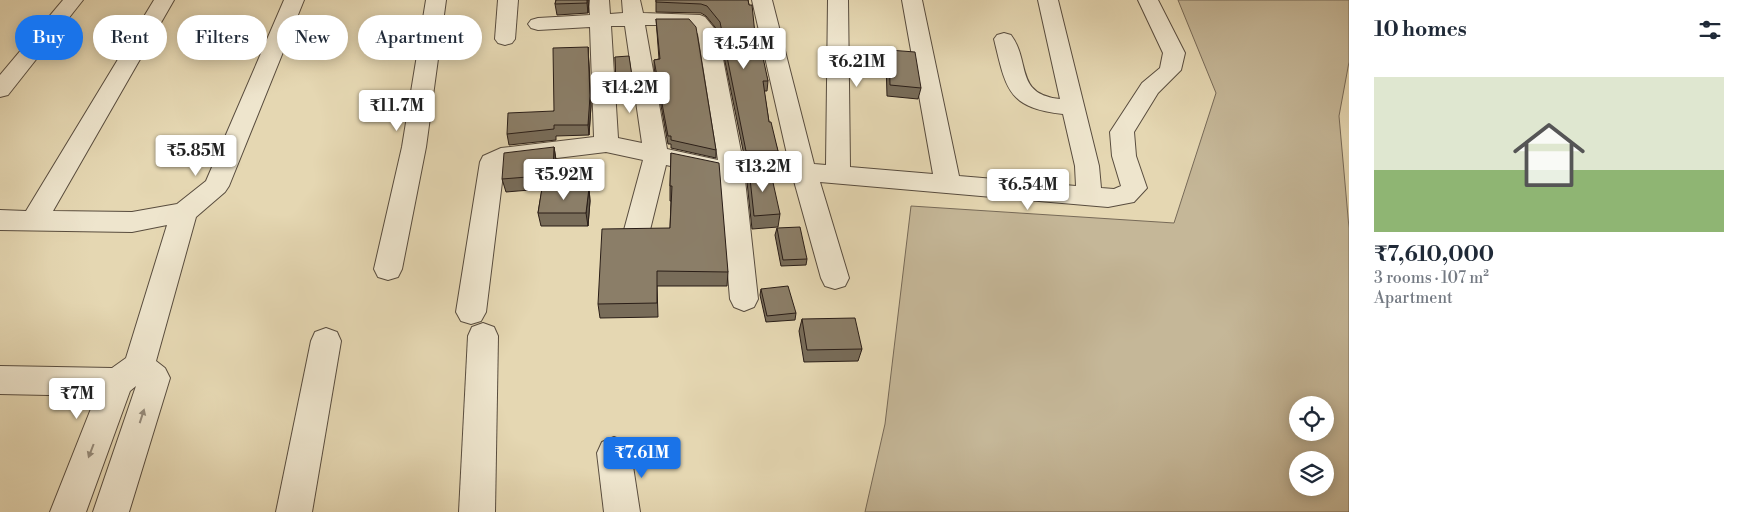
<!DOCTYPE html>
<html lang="en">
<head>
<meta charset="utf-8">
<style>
  body { margin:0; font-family:"Libre Bodoni",serif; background:#f2f2f3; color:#1f2937; height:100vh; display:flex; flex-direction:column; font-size:19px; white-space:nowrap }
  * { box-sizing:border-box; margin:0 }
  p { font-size:16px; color:#747a83 }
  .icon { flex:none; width:28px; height:28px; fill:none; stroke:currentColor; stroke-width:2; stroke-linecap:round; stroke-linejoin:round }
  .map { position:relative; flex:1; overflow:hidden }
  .sheet { display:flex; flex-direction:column; background:#fff; width:400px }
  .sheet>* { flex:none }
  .hud { position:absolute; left:15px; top:15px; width:475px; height:45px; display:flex; gap:10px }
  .fabs { position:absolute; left:1289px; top:396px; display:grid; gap:10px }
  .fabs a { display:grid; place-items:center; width:45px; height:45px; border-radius:50%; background:#fff; box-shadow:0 2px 12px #0003; font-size:25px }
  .price { position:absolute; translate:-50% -42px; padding:0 11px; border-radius:5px; background:#fff; color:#222; font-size:16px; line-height:32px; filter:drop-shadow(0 1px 2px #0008) }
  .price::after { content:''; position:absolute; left:50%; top:30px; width:15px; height:11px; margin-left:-8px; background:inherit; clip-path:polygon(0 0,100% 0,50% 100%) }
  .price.selected { background:#1a73e8; color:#fff }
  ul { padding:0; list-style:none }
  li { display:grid; align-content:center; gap:10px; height:265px; padding:0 25px }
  li span { display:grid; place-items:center; height:155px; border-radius:0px; color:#555 }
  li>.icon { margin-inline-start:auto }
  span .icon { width:90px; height:90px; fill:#fffc; stroke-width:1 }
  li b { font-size:21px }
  h2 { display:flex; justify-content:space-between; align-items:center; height:60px; padding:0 25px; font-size:21px }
  .pill { padding:0 18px; border-radius:22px; background:#fff; box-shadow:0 2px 12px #0003; font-size:18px; line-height:45px }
  .pill.selected { background:#1a73e8; color:#fff }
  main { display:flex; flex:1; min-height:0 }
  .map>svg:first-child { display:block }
</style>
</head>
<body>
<main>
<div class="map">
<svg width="1349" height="512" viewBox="0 0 1349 512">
  <rect width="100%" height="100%" fill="#e5d7b2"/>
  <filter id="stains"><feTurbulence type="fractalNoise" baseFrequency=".004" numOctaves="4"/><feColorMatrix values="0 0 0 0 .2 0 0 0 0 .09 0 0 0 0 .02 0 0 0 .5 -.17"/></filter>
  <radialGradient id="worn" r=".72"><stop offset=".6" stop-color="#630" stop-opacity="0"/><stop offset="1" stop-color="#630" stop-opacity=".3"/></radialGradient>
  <path fill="#c5b798" stroke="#776a58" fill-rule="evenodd" d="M 1178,0 L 1349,0 L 1349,62 L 1339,116 L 1349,228 L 1349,512 L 865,512 L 885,424 L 911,206 L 1174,223 L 1216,93 ZM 1298,405 L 1325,405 L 1325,432 L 1298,432 ZM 1298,460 L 1325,460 L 1325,488 L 1298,488 Z"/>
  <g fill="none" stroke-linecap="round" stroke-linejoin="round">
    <g stroke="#584c3e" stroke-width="2">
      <g id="minor">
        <polygon points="63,0 83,0 8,95 0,97 0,75"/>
        <polygon points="154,0 174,0 53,211 132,212 177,204 206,181 284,0 304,0 229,186 225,192 196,217 156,361 165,368 170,378 129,512 93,512 136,386 130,391 86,512 50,512 96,396 0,394 0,366 112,368 126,358 167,225 132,232 0,230 0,210 26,211"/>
        <polygon points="426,0 446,0 426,147 402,269 398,277 388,280 378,277 374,269 402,147"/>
        <polygon points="498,0 518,0 515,39 512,43 505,45 498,43 495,39"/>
        <path d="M 589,0 L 609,0 L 610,14 L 623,13 L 622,0 L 640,0 L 643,13 L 700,15 L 705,17 L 718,33 L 743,162 L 789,163 L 752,0 L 772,0 L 814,164 L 826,165 L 828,0 L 848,0 L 850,167 L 933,174 L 902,0 L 922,0 L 959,176 L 1076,186 L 1075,166 L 1063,114 C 1007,108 1006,88 994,39 L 997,35 L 1004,33 L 1011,35 C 1031,62 1014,94 1060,99 L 1038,0 L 1058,0 L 1099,166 L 1101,188 L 1114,189 L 1121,186 L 1112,156 L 1110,132 L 1142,83 L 1160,68 L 1163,53 L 1138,0 L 1158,0 L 1185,53 L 1181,70 L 1158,93 L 1134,132 L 1136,156 L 1147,188 L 1134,202 L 1108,207 L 820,182 L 849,278 L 845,286 L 835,289 L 825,286 L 821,278 L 794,181 L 745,180 L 758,299 L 754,307 L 744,311 L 734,307 L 730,299 L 720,177 L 666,165 L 650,230 L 646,237 L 637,240 L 628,237 L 624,230 L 643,160 L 606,152 L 507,164 L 504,166 L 486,312 L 481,321 L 471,324 L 461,321 L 456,312 L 480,162 L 483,156 L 501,148 L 594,137 L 590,27 L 538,30 L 531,28 L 528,24 L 531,20 L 538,18 L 590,15 ZM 645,25 L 690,25 L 698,34 L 718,160 L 667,149 ZM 611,26 L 625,26 L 642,143 L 618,138 Z"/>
        <polygon points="483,323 494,327 498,336 495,512 459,512 468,336 472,327"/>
        <polygon points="326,328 337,332 341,341 312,512 276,512 311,341 315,332"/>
        <polygon points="614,437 626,442 631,453 640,512 604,512 597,453 602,442"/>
      </g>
    </g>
    <use href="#minor" fill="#eee5cd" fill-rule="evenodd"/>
  </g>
  <g fill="#786c59" stroke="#291d17">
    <polygon points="556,0 589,0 588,13 557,15 555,4"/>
    <polygon points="656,0 748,0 755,34 768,81 767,91 764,91 769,122 778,151 777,161 745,160 719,32 706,16 701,13 656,12"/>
    <polygon points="656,19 716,150 716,158 671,148 671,144 668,144 654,67 654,60 659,59"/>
    <polygon points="588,47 591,106 589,135 556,136 556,140 509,145 507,134 554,111"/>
    <polygon points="889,50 921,88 918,99 887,96 886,61"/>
    <polygon points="615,57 633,83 633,97 617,98"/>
    <polygon points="554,147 556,160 556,188 589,188 590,201 588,226 541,226 538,213 542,189 506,192 502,179"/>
    <polygon points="671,153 728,272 727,286 657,286 658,317 600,318 598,304 670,228 671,201 670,201 670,186"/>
    <polygon points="749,169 780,214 778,227 752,229 747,182"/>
    <polygon points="777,228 807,259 806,265 781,266 775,235"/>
    <polygon points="761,289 796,313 795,320 766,322 760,295"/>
    <polygon points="802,319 862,349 858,361 804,362 799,331"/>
  </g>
  <g fill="#615849" stroke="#291d17">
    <polygon points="587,0 589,0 588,13 587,3"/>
    <polygon points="588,47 591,106 589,135 588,125"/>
    <polygon points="554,147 556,160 556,189 553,175"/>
    <polygon points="589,188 590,201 588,226 586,213"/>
  </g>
  <g fill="#8b7e68" stroke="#291d17">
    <polygon points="556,0 587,0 587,3 555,4"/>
    <polygon points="656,0 748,0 749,5 752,5 755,34 758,34 768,81 763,81 769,122 771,122 778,151 746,151 720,22 707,6 701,4 656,2"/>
    <polygon points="656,19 689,19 696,27 716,150 671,140 671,136 668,136 654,60 660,59"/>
    <polygon points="588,47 590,96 588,125 554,125 554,129 507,134 508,113 554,111 553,48"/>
    <polygon points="889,50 915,52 921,88 890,85"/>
    <polygon points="629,56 633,83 616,85 615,57"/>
    <polygon points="554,147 553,175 502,179 504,153"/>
    <polygon points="671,153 719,163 728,272 657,271 657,303 598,304 602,229 670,228 672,186 670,186"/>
    <polygon points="749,169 770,169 780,214 754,216"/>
    <polygon points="542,188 589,188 586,213 538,213"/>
    <polygon points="800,227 807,259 783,260 777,228"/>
    <polygon points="788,286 796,313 767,316 761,289"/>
    <polygon points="855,318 862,349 807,350 802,319"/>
  </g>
  <defs><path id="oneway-solid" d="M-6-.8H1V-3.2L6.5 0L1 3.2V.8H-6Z" transform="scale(1.25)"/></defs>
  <g fill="#958b7b">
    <use href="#oneway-solid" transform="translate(142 416) rotate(-72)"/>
    <use href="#oneway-solid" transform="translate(91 451) rotate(111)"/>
  </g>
  <rect width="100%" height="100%" filter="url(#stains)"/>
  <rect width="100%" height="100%" fill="url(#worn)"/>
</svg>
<div class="fabs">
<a><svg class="icon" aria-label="locate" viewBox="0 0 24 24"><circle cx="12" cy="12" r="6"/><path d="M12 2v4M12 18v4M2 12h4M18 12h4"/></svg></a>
<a><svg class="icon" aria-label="layers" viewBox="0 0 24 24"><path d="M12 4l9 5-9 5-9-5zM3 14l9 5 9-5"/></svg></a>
</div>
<b class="price" style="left:744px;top:70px">₹4.54M</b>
<b class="price" style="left:857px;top:88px">₹6.21M</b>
<b class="price" style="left:630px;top:114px">₹14.2M</b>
<b class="price" style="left:397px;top:132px">₹11.7M</b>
<b class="price" style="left:196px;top:177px">₹5.85M</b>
<b class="price" style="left:763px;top:193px">₹13.2M</b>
<b class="price" style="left:564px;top:201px">₹5.92M</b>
<b class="price" style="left:1028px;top:211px">₹6.54M</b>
<b class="price" style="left:77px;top:420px">₹7M</b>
<b class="price selected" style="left:642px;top:479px">₹7.61M</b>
<div class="hud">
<a class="pill selected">Buy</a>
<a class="pill">Rent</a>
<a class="pill">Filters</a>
<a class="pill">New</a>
<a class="pill">Apartment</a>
</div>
</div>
<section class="sheet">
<h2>10 homes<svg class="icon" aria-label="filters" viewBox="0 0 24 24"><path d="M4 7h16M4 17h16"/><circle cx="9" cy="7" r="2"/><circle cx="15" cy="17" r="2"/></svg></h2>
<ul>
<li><span style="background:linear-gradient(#dfe7d0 60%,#8fb573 0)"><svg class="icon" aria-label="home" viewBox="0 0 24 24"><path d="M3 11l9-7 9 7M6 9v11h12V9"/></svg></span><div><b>₹7,610,000</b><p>3 rooms · 107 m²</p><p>Apartment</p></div></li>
</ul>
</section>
</main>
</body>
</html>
